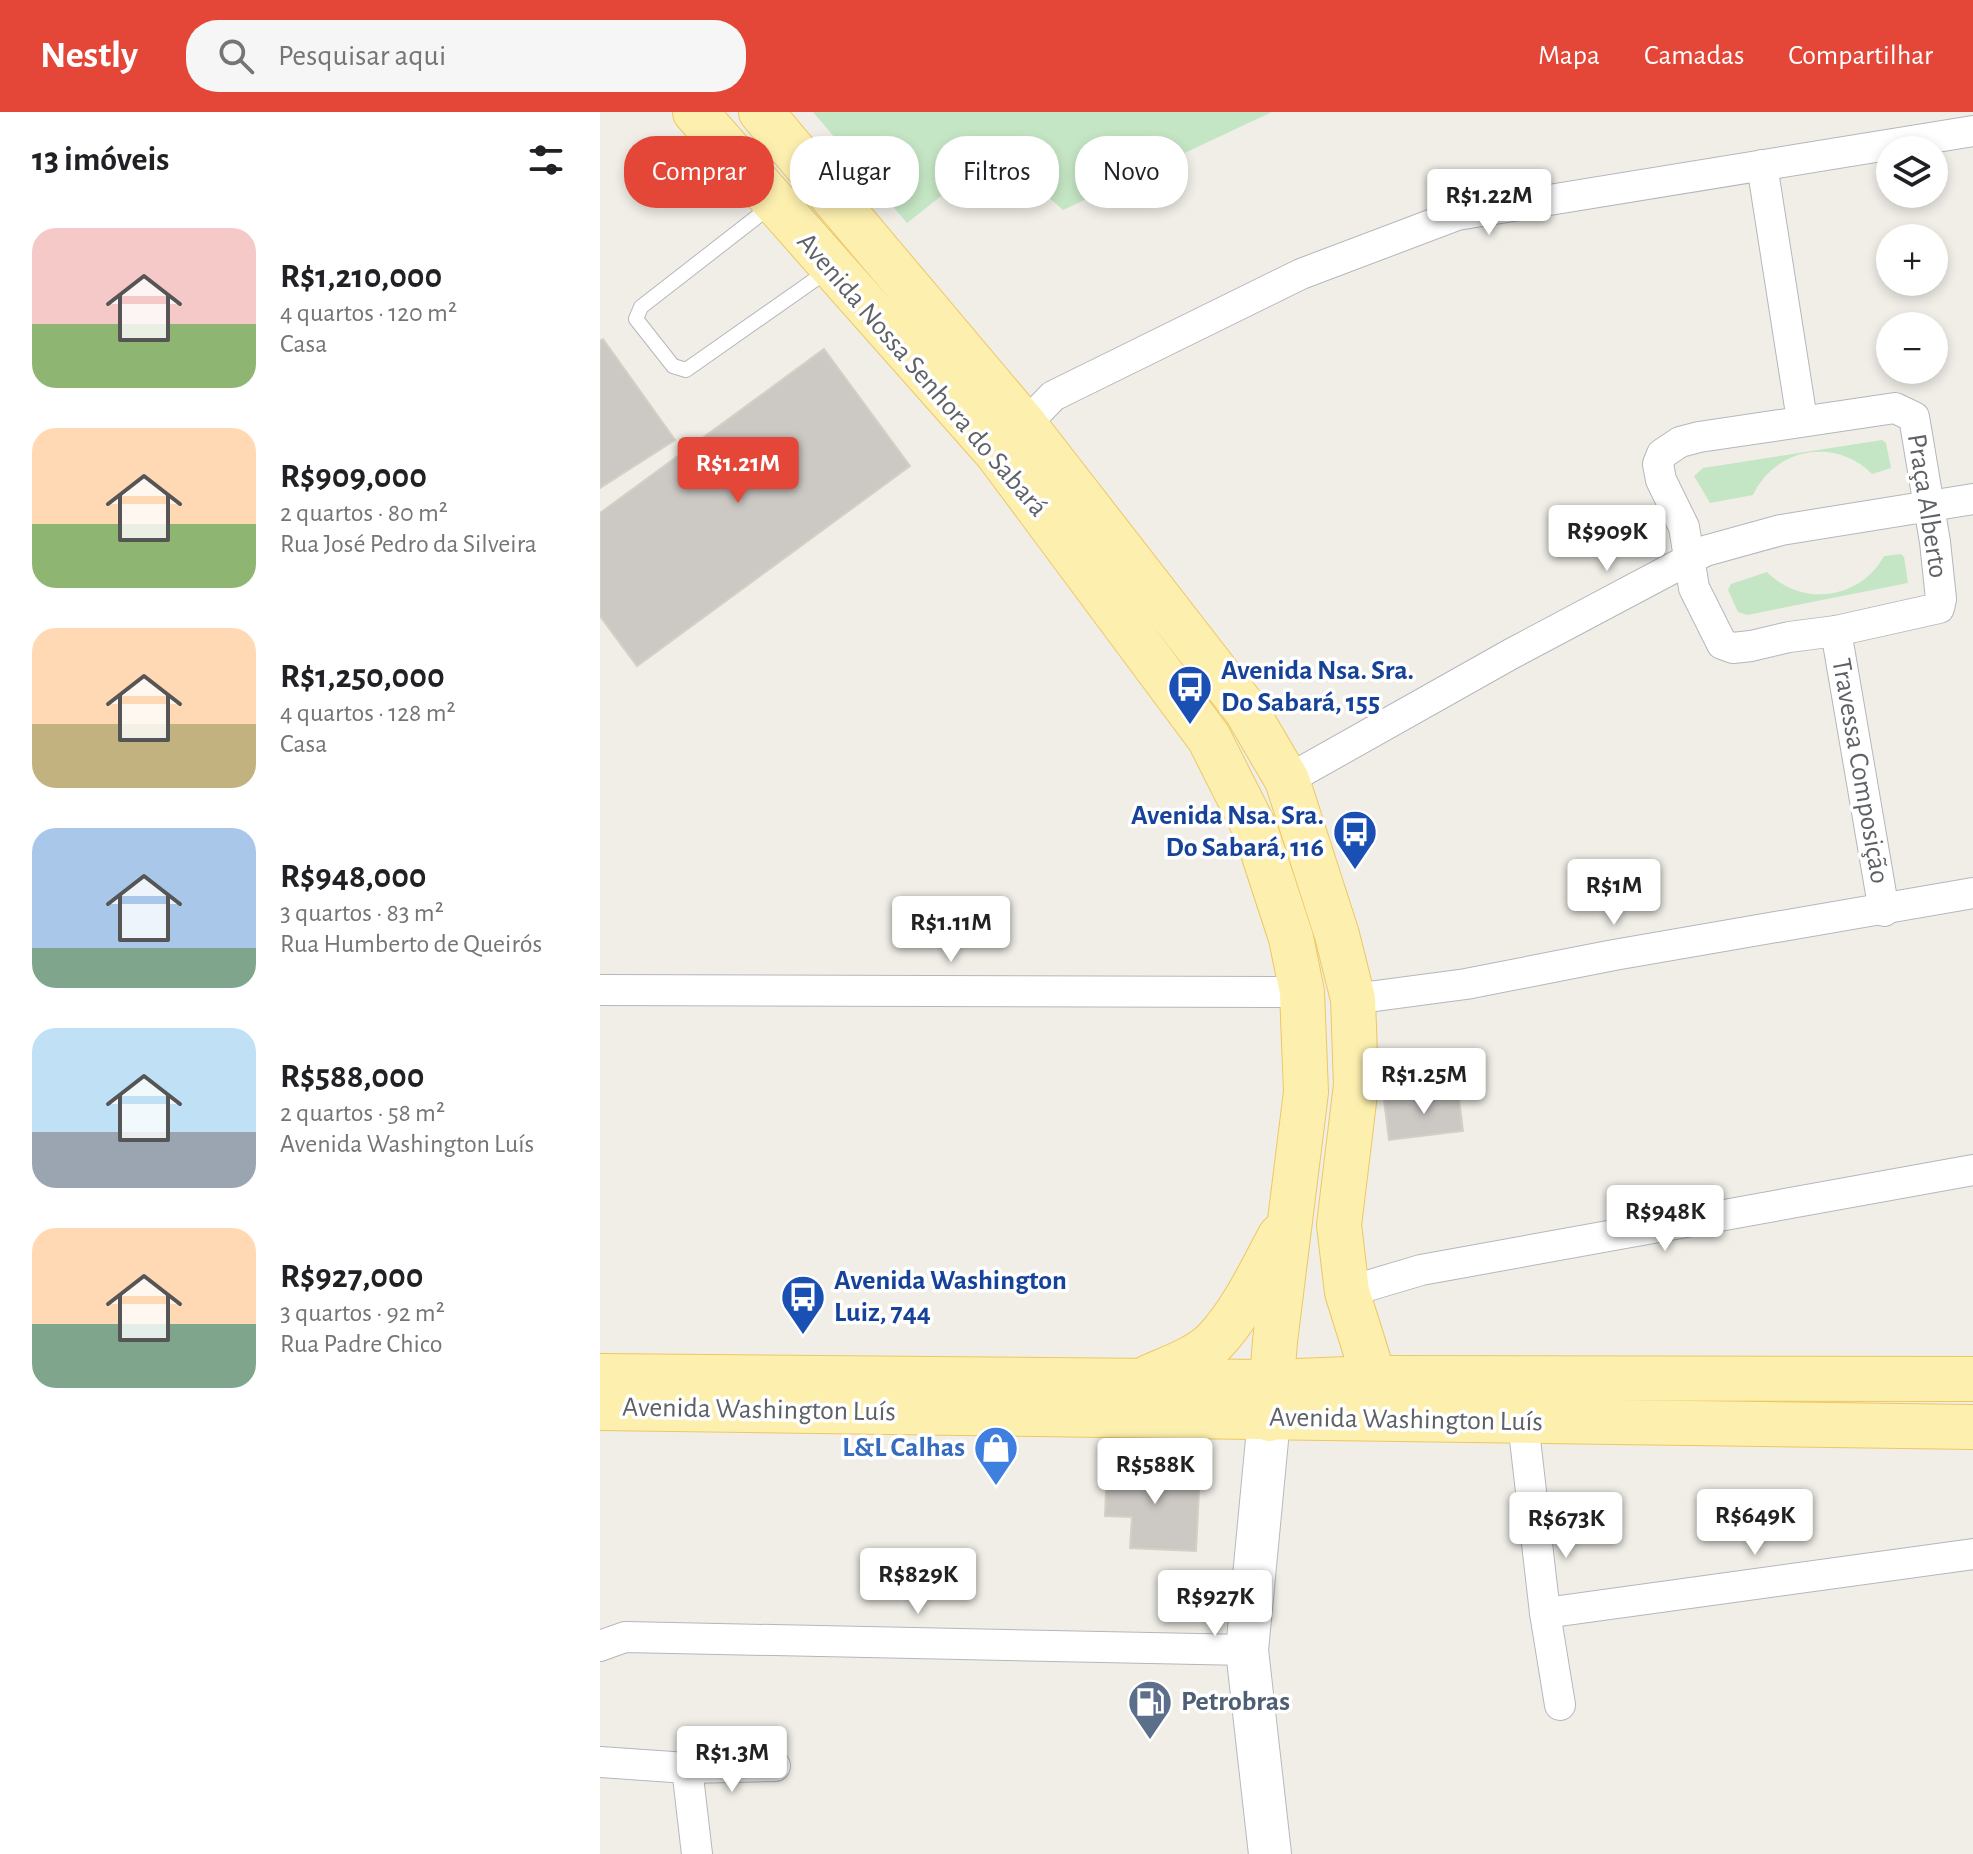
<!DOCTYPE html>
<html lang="pt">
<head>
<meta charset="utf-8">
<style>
  body { margin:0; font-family:"Alegreya Sans",sans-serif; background:#f6f6f6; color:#202124; height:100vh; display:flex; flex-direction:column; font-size:30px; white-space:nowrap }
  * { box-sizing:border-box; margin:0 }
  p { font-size:26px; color:#757577 }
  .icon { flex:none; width:44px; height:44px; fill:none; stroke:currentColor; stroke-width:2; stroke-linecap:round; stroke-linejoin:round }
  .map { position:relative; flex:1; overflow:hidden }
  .sheet { display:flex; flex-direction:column; background:#fff; width:600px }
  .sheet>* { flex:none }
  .guide { position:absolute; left:24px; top:24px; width:760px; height:72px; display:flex; gap:16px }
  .controls { position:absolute; left:1276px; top:24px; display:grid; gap:16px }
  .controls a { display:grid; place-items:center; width:72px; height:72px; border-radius:50%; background:#fff; box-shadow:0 4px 12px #0003; font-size:40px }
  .price { position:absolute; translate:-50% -68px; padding:0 18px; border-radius:8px; background:#fff; color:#222; font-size:26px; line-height:52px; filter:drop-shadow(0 2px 4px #0008) }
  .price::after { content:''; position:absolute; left:50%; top:48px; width:24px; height:18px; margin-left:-12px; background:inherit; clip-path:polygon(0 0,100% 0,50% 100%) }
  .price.current { background:#e44738; color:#fff }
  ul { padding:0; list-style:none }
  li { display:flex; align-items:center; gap:24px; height:200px; padding:0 32px }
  li span { display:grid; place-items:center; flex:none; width:224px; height:160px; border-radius:24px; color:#555 }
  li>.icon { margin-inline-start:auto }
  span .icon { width:96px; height:96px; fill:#fffc; stroke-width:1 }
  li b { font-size:34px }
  h2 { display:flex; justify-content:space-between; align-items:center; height:96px; padding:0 32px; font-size:34px }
  .pill { padding:0 28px; border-radius:32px; background:#fff; box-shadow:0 4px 12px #0003; font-size:28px; line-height:72px }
  .pill.current { background:#e44738; color:#fff }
  header { display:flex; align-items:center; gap:48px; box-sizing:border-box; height:112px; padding:0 40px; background:#e44738; color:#fff }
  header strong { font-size:38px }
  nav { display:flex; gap:44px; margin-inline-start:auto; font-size:28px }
  .search { width:560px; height:72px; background:#f6f6f6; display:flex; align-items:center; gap:20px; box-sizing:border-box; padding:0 28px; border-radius:32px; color:#757577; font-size:30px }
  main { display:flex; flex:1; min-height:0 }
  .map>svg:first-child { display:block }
</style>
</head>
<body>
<header>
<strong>Nestly</strong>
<div class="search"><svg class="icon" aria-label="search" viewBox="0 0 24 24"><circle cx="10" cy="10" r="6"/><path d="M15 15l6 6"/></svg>Pesquisar aqui</div>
<nav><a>Mapa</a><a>Camadas</a><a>Compartilhar</a></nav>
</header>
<main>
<section class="sheet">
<h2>13 imóveis<svg class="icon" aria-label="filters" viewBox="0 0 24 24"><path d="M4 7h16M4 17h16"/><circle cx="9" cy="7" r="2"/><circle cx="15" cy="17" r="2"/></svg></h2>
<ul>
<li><span style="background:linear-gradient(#f6c9c9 60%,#8fb573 0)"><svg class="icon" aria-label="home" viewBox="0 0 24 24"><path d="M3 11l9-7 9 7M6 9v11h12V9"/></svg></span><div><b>R$1,210,000</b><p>4 quartos · 120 m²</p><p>Casa</p></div></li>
<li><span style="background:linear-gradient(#ffd9b3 60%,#8fb573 0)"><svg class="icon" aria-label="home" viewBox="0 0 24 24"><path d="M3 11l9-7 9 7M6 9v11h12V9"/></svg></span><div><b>R$909,000</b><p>2 quartos · 80 m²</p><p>Rua José Pedro da Silveira</p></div></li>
<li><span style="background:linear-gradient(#ffd9b3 60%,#c2b280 0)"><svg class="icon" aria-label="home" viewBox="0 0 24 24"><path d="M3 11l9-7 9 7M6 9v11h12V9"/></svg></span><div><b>R$1,250,000</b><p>4 quartos · 128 m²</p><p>Casa</p></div></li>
<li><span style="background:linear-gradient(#a9c7e8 75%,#7fa58c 0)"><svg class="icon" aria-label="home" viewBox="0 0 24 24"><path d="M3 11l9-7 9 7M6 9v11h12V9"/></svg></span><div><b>R$948,000</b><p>3 quartos · 83 m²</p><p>Rua Humberto de Queirós</p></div></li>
<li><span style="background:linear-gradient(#bfe0f5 65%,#9aa5b1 0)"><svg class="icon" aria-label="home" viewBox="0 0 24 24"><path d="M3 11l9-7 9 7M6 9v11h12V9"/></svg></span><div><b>R$588,000</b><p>2 quartos · 58 m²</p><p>Avenida Washington Luís</p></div></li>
<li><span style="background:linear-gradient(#ffd9b3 60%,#7fa58c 0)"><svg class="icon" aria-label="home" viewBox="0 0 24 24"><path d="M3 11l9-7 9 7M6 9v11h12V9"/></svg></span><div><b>R$927,000</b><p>3 quartos · 92 m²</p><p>Rua Padre Chico</p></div></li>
</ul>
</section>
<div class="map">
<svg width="1373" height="1742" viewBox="0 0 1373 1742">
  <rect width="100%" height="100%" fill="#f0eee7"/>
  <g fill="#c5e6c5">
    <polygon points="213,0 672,0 463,98 397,40 307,111"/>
    <path d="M 1282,328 L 1286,331 L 1291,356 L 1272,362 C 1235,325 1175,336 1153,383 L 1110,391 L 1094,364 L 1103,356 Z"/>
    <path d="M 1301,442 L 1304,445 L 1308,471 L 1147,503 L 1138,500 L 1128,478 L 1131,472 L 1167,460 C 1202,495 1260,488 1284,444 Z"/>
  </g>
  <g fill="#ccc9c4" stroke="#d5d0c5" stroke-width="2">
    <polygon points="3,227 75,328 0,376 0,229"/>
    <polygon points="224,237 310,354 37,554 0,504 0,401"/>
    <polygon points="858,979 863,1019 789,1028 784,988"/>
    <polygon points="507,1353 584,1356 599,1378 596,1439 530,1436 532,1405 505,1404"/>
  </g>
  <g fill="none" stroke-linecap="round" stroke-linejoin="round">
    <g stroke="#b4b7bb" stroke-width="16">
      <polyline id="lane" points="171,94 41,195 36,207 73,254 86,258 230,157"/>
    </g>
    <g stroke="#b4b7bb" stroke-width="32">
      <g id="street">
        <polyline points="1162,53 1202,308"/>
        <polygon points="1295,296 1314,305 1335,430 1341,487 1339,496 1236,519 1189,525 1151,534 1133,536 1122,532 1094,476 1084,415 1061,368 1058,352 1062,342 1080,330 1099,325"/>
        <polyline points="411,327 453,284 701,162 857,103 1373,19"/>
        <polyline points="1236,519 1284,799"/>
        <polyline points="687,668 911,542 1105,439 1181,418 1373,387"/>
        <polyline points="0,878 702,880"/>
        <polyline points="753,887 866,872 1014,843 1373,781"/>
        <polyline points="747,1180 821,1158 1373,1058"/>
        <polyline points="923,1310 945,1501 960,1593"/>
        <polyline points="945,1501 1373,1442"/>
        <polyline points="0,1534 25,1525 647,1538"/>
        <polyline points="0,1650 87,1656 97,1742"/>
        <polyline points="87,1656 175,1654"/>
      </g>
    </g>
    <g stroke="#b5b9be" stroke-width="44">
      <polyline id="secondary" points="669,1307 647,1538 670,1742"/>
    </g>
    <g stroke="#edc762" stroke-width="46">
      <g id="primary">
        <polyline points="95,0 397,341 609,626 656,719 691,826 702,880 706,980 675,1229 669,1307"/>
        <polyline points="161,0 424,312 646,598 687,668 737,823 753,887 756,973 739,1113 747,1180 774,1266"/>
        <polyline points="0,1264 671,1270 774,1266 1373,1267"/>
        <path d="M 549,1265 C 571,1255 596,1247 614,1230 C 642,1201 661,1159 680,1124"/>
        <polyline points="0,1296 1373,1315"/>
      </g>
    </g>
    <use href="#lane" stroke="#fff" stroke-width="14"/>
    <use href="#street" stroke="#fff" stroke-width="30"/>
    <use href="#secondary" stroke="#fff" stroke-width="42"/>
    <use href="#primary" stroke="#fdf0af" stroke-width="44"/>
  </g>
  <defs>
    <g id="bus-pin" transform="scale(2.3)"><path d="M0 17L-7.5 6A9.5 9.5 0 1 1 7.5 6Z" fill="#1a4fb4" stroke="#fff"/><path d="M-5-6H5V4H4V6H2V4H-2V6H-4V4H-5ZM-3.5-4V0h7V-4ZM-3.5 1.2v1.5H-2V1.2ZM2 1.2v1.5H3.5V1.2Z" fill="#fff"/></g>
    <g id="shop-pin" transform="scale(2.3)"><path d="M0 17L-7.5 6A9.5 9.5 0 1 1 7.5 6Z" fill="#3f7fe0" stroke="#fff"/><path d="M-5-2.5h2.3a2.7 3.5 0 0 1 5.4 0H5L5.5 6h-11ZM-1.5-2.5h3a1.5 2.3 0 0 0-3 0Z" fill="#fff"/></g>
    <g id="fuel-pin" transform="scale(2.3)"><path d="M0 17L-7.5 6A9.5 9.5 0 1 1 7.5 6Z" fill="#5c6f8a" stroke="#fff"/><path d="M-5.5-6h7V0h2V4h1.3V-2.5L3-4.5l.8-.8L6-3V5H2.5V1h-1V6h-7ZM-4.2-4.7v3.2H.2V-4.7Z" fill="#fff"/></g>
  </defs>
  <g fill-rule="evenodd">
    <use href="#bus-pin" x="590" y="575"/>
    <use href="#bus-pin" x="755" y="720"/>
    <use href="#bus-pin" x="203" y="1185"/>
    <use href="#shop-pin" x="396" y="1336"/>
    <use href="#fuel-pin" x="550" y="1590"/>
  </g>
  <g text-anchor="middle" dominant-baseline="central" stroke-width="7" stroke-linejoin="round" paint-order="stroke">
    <g font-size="28" fill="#5e6267" stroke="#fff">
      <text transform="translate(322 263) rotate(49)">Avenida Nossa Senhora do Sabará</text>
      <text transform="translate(1327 394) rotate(81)">Praça Alberto</text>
      <text transform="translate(1260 659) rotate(80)">Travessa Composição</text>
      <text transform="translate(159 1298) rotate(1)">Avenida Washington Luís</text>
      <text transform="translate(806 1308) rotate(1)">Avenida Washington Luís</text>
    </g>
    <g font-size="28" font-weight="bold" fill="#164399" stroke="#fff" text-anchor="start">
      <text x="621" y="559">Avenida Nsa. Sra.<tspan x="621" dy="32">Do Sabará, 155</tspan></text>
      <text x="724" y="704" text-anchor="end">Avenida Nsa. Sra.<tspan x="724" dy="32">Do Sabará, 116</tspan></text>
      <text x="234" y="1169">Avenida Washington<tspan x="234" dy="32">Luiz, 744</tspan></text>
    </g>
    <g font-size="28" font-weight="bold" fill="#366cbe" stroke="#fff" text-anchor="end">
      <text x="365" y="1336">L&amp;L Calhas</text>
    </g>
    <g font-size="28" font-weight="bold" fill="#4e5e75" stroke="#fff" text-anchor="start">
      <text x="581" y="1590">Petrobras</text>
    </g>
  </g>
</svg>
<div class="controls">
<a><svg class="icon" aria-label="layers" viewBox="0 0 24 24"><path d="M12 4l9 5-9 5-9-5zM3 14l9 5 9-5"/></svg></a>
<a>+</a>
<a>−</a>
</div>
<b class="price" style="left:889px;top:125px">R$1.22M</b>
<b class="price current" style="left:138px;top:393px">R$1.21M</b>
<b class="price" style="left:1007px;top:461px">R$909K</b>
<b class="price" style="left:1014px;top:815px">R$1M</b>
<b class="price" style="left:351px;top:852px">R$1.11M</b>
<b class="price" style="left:824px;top:1004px">R$1.25M</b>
<b class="price" style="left:1065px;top:1141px">R$948K</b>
<b class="price" style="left:555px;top:1394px">R$588K</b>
<b class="price" style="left:1155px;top:1445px">R$649K</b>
<b class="price" style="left:966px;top:1448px">R$673K</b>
<b class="price" style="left:318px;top:1504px">R$829K</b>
<b class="price" style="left:615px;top:1526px">R$927K</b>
<b class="price" style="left:132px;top:1682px">R$1.3M</b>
<div class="guide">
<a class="pill current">Comprar</a>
<a class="pill">Alugar</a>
<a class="pill">Filtros</a>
<a class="pill">Novo</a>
</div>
</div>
</main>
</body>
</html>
